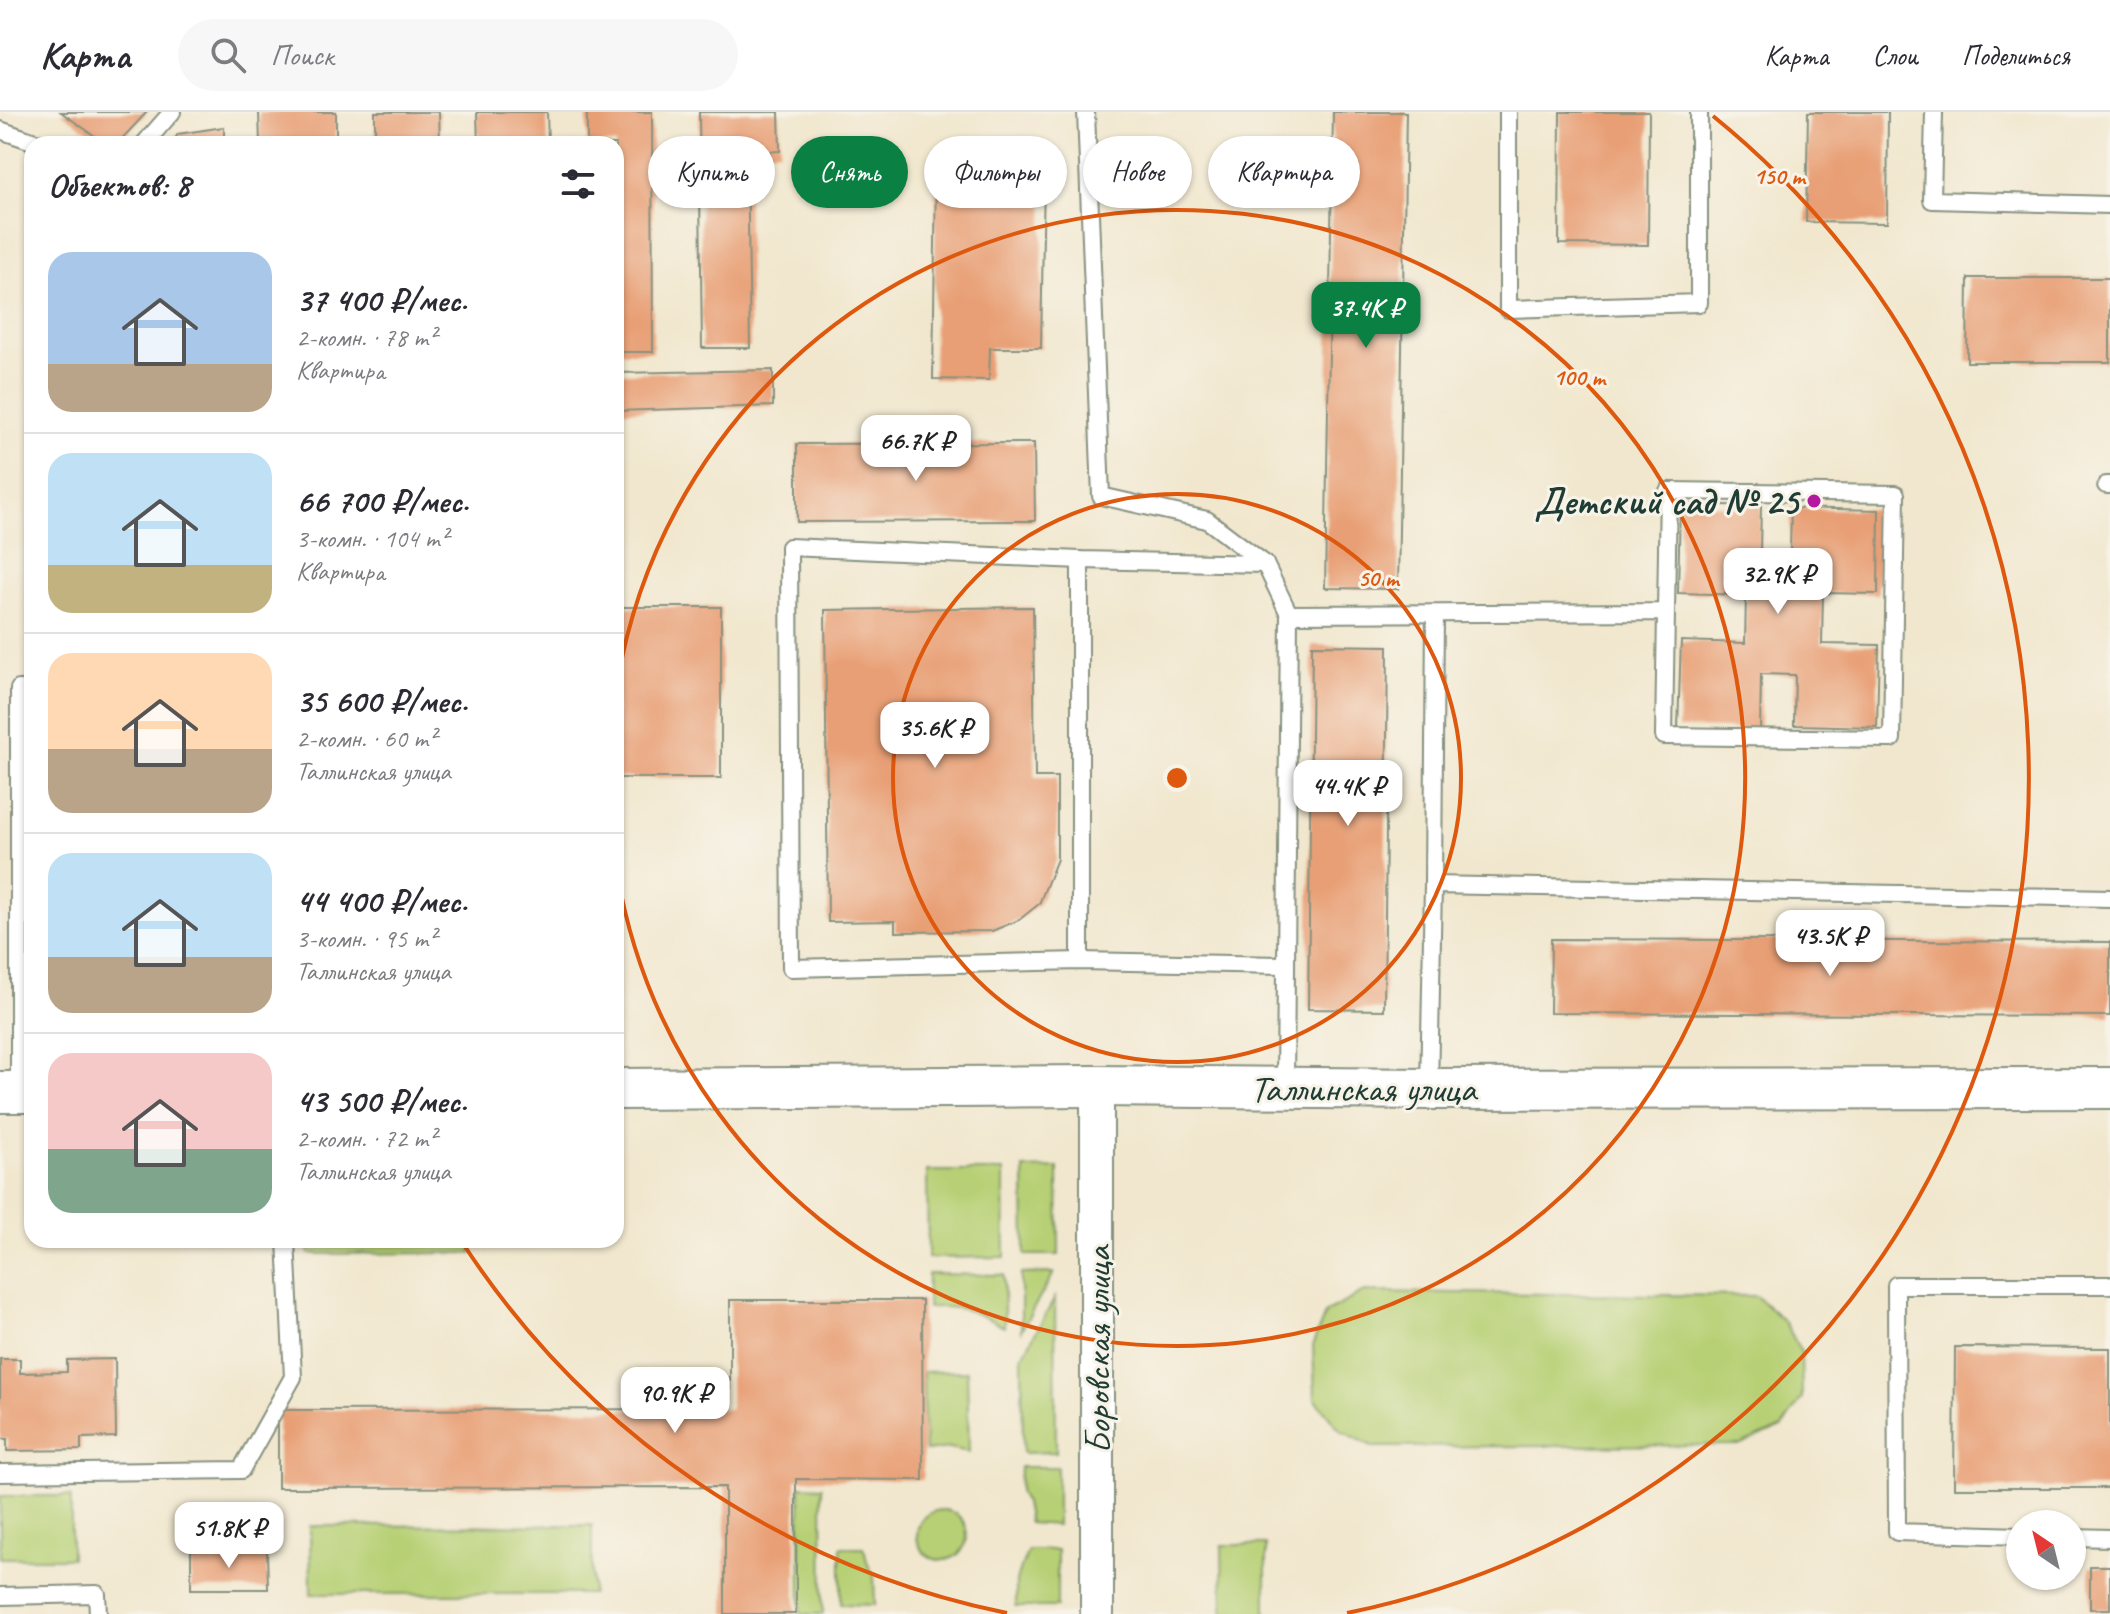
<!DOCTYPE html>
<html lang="ru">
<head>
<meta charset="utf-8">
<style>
  body { margin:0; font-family:Caveat,sans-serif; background:#f7f7f7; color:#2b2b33; height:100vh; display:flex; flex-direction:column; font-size:30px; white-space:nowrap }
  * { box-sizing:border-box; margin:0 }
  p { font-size:26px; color:#7c7c81 }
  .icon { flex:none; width:44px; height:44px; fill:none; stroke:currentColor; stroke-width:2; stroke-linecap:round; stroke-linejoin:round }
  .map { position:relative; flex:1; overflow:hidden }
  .side { position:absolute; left:24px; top:24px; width:600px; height:1112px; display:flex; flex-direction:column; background:#fff; border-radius:24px; box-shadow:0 2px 6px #0004 }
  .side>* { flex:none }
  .guide { position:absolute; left:648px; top:24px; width:760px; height:72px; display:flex; gap:16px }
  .needle { width:52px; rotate:325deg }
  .fabs { position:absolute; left:2006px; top:1398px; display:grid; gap:16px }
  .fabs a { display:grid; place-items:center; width:80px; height:80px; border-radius:50%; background:#fff; box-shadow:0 2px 6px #0004; font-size:40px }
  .price { position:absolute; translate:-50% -68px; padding:0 18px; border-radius:16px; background:#fff; color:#222; font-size:26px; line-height:52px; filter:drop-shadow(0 2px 4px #0008) }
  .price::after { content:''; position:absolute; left:50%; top:48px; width:24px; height:18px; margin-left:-12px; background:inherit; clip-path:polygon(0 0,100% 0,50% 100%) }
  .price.on { background:#0b8043; color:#fff }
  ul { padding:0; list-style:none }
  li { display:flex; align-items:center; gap:24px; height:200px; padding:0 24px }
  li+li { border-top:2px solid #e1e1e2 }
  li span { display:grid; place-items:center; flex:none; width:224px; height:160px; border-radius:24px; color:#555 }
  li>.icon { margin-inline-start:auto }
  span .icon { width:96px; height:96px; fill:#fffc; stroke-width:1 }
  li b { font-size:34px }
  h2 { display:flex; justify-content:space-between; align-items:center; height:96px; padding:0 24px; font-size:34px }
  .tag { padding:0 28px; border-radius:36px; background:#fff; box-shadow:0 2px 6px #0004; font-size:28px; line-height:72px }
  .tag.on { background:#0b8043; color:#fff }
  header { display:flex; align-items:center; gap:48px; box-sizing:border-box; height:112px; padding:0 40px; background:#fff; border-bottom:2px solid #e1e1e2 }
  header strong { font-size:38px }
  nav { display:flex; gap:44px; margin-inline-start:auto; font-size:28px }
  .search { width:560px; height:72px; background:#f7f7f7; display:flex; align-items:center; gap:20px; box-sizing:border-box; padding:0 28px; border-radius:44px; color:#7c7c81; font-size:30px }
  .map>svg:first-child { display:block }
</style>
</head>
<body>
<header>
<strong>Карта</strong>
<div class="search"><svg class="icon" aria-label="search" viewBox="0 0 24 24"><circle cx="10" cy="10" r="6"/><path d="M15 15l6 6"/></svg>Поиск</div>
<nav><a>Карта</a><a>Слои</a><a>Поделиться</a></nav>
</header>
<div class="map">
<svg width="2110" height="1502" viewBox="0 0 2110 1502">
  <rect width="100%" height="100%" fill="#f7f3e8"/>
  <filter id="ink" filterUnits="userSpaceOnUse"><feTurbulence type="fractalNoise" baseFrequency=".0125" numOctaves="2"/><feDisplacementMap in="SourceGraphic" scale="16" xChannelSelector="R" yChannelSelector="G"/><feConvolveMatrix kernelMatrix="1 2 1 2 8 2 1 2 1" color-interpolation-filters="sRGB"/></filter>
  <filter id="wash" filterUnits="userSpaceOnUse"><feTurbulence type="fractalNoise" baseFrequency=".006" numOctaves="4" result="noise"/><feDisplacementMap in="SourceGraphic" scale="32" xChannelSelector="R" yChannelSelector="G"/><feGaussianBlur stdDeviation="1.8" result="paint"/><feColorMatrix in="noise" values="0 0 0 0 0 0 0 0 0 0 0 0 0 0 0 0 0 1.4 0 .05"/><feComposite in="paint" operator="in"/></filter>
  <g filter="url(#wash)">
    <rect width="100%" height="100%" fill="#f1e7ce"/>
    <g fill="#b7d075" stroke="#6b8654" stroke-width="2">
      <polygon points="1058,1056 1059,1143 1025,1143 1024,1057"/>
      <polygon points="927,1059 1004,1059 1005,1145 928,1146"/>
      <polygon points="309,1128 473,1128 472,1141 309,1142"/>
      <polygon points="1054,1161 1021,1218 1021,1162"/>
      <path d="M 928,1162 L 1004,1163 L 1004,1215 C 976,1200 959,1192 927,1196 Z"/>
      <polygon points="1364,1180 1756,1184 1785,1210 1801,1240 1802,1286 1782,1315 1741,1333 1374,1335 1340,1318 1315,1287 1313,1232 1326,1200"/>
      <polygon points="1055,1186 1056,1340 1023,1341 1022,1245"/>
      <polygon points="967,1259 969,1340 949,1336 925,1339 923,1260"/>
      <polygon points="1020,1355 1057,1355 1057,1413 1029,1411 1025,1391 1019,1380"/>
      <polygon points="800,1374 822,1375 823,1502 801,1502"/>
      <rect x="0" y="1384" width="71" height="62"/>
      <circle cx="942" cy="1423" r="25"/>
      <polygon points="592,1413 592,1482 311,1482 310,1414"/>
      <polygon points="1222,1433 1266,1433 1266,1502 1223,1502"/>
      <polygon points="841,1435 864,1435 867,1450 874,1464 875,1493 841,1492"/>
      <polygon points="1028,1438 1057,1438 1057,1495 1016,1495 1016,1469"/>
    </g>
    <g id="blocks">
      <g fill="#e89f74">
        <polygon points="61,0 147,0 117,32 106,32"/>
        <polygon points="259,0 336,0 336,32 260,32"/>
        <polygon points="375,0 439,0 440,32 375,32"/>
        <polygon points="477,0 547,0 548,32 478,32"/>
        <polygon points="587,0 652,0 653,240 616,240 616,32 587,32"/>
        <polygon points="699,0 779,0 780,39 747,40 750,236 702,236"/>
        <polygon points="1333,0 1406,0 1398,477 1325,476"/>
        <polygon points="1560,0 1649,0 1648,133 1559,132"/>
        <polygon points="1808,0 1888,0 1887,111 1806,110"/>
        <polygon points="224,15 224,32 172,32 178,22"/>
        <polygon points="936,62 1044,64 1041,236 990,236 989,268 933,267"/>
        <polygon points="1968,166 2110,166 2110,250 1967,250"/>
        <polygon points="773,258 773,294 616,299 616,261"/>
        <polygon points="1034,331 1035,409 797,410 797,332"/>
        <polygon points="1680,392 1761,394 1760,440 1790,441 1791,396 1879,398 1878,482 1823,481 1822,532 1879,533 1877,615 1794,613 1795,563 1761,562 1760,618 1678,616 1681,529 1745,531 1746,483 1678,481"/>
        <rect x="616" y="495" width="105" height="171"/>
        <polygon points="1033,495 1035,665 1057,665 1057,747 1039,792 1019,808 992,819 895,820 895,809 828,810 825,498"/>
        <polygon points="1312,533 1388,534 1384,898 1308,897"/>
        <rect x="616" y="765" width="5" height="38"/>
        <polygon points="1551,827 2110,830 2110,904 1550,901"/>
        <polygon points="730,1188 922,1188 923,1368 796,1367 796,1502 725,1502 725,1375 278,1376 278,1298 730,1297"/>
        <polygon points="1955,1235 2110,1236 2110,1376 1954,1376"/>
        <polygon points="0,1247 20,1247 20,1261 67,1260 67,1248 115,1247 116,1325 81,1326 81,1338 7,1339 7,1327 0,1327"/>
        <polygon points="191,1438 267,1438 268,1477 191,1477"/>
        <rect x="2090" y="1454" width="20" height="43"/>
      </g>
    </g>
  </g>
  <g filter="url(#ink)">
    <use href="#blocks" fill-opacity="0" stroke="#889281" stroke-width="2"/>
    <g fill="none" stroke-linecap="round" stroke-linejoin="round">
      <g stroke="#889281" stroke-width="20">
        <g id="service">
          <polyline points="1086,0 1101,384 1207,408 1265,452 1289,502 1285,975"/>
          <polyline points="1508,0 1508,197 1699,191 1699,0"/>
          <polyline points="1934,0 1932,88 2110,93"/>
          <polyline points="0,18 41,32"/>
          <polyline points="144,32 172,0"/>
          <polyline points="2106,373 2110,373"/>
          <polyline points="1080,448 1080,849"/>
          <polyline points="1265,452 1080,448 789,435 791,856 1080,849 1286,853"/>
          <polyline points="1289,502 1666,500 1664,624 1892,627 1896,382 1668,379 1666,500"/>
          <polyline points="1433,773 1435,502"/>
          <polyline points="1429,977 1433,773 2110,786"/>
          <polyline points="19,980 19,577 32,577"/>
          <polyline points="0,1361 241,1358 293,1265 286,1128"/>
          <polyline points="2020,1424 1897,1420 1896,1173 2110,1173"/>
          <polyline points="2072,1425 2110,1426"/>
          <polyline points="0,1484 97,1482 98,1502"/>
        </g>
      </g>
      <g stroke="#889281" stroke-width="36">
        <polyline id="minor" points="1097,1502 1097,974"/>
      </g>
      <g stroke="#889281" stroke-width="44">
        <g id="tertiary">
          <polyline points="616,977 1097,974 1429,977 2110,976"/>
          <polyline points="0,980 32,980"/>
        </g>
      </g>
      <use href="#service" stroke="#fff" stroke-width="16"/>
      <use href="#minor" stroke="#fff" stroke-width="32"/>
      <use href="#tertiary" stroke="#fff" stroke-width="40"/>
    </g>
  </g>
  <g fill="none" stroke="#de580e" stroke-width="4">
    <circle cx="1177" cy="666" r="284"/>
    <path d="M617 572A568 568 0 1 1 617 760"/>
    <path d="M1007 1501A852 852 0 0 1 462 1130M1713 4A852 852 0 0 1 1347 1501"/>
  </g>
  <circle fill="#b5179e" stroke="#f7f3e8" stroke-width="3" cx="1814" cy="389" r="8"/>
  <g text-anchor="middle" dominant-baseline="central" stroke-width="6" stroke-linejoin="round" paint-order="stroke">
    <g font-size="38" font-weight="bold" fill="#1f3d34" stroke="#f7f3e8" text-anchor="end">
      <text x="1798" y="389">Детский сад № 25</text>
    </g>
    <g font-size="38" fill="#1f3d34" stroke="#f7f3e8">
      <text x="1363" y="976">Таллинская улица</text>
      <text transform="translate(1097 1238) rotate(-90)">Боровская улица</text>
    </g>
  </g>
  <circle cx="1177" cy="666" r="12" fill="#de580e" stroke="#f7f3e8" stroke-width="4"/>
  <g font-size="24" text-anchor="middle" font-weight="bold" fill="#de580e" stroke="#f7f3e8" stroke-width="6" stroke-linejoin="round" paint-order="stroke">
    <text x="1779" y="72">150 m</text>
    <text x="1579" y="273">100 m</text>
    <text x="1378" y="474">50 m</text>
  </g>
</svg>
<div class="fabs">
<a><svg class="needle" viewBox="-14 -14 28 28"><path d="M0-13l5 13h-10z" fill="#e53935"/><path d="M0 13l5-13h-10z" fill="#7c7c81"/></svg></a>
</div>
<b class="price on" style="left:1366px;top:238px">37.4K ₽</b>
<b class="price" style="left:916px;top:371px">66.7K ₽</b>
<b class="price" style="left:1778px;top:504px">32.9K ₽</b>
<b class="price" style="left:935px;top:658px">35.6K ₽</b>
<b class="price" style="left:1348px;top:716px">44.4K ₽</b>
<b class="price" style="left:1830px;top:866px">43.5K ₽</b>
<b class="price" style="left:675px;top:1323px">90.9K ₽</b>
<b class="price" style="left:229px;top:1458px">51.8K ₽</b>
<div class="guide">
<a class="tag">Купить</a>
<a class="tag on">Снять</a>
<a class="tag">Фильтры</a>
<a class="tag">Новое</a>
<a class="tag">Квартира</a>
</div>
<section class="side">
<h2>Объектов: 8<svg class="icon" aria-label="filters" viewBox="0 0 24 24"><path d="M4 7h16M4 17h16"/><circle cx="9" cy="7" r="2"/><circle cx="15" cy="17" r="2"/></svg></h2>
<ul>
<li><span style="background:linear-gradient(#a9c7e8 70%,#b9a48a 0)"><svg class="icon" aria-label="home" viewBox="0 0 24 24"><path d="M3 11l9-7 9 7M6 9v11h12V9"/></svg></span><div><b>37 400 ₽/мес.</b><p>2-комн. · 78 m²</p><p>Квартира</p></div></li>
<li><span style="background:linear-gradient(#bfe0f5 70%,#c2b280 0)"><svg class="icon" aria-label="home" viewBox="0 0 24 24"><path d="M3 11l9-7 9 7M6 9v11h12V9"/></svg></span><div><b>66 700 ₽/мес.</b><p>3-комн. · 104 m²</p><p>Квартира</p></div></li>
<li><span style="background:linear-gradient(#ffd9b3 60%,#b9a48a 0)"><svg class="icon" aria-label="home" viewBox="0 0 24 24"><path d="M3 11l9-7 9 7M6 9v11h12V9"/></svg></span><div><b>35 600 ₽/мес.</b><p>2-комн. · 60 m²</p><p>Таллинская улица</p></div></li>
<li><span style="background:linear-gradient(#bfe0f5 65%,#b9a48a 0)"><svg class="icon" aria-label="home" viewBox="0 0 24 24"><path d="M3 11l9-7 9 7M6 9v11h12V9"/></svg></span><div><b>44 400 ₽/мес.</b><p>3-комн. · 95 m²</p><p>Таллинская улица</p></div></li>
<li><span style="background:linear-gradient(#f6c9c9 60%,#7fa58c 0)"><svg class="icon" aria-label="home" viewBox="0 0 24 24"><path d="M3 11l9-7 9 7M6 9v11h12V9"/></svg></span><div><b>43 500 ₽/мес.</b><p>2-комн. · 72 m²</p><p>Таллинская улица</p></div></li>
</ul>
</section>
</div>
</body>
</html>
